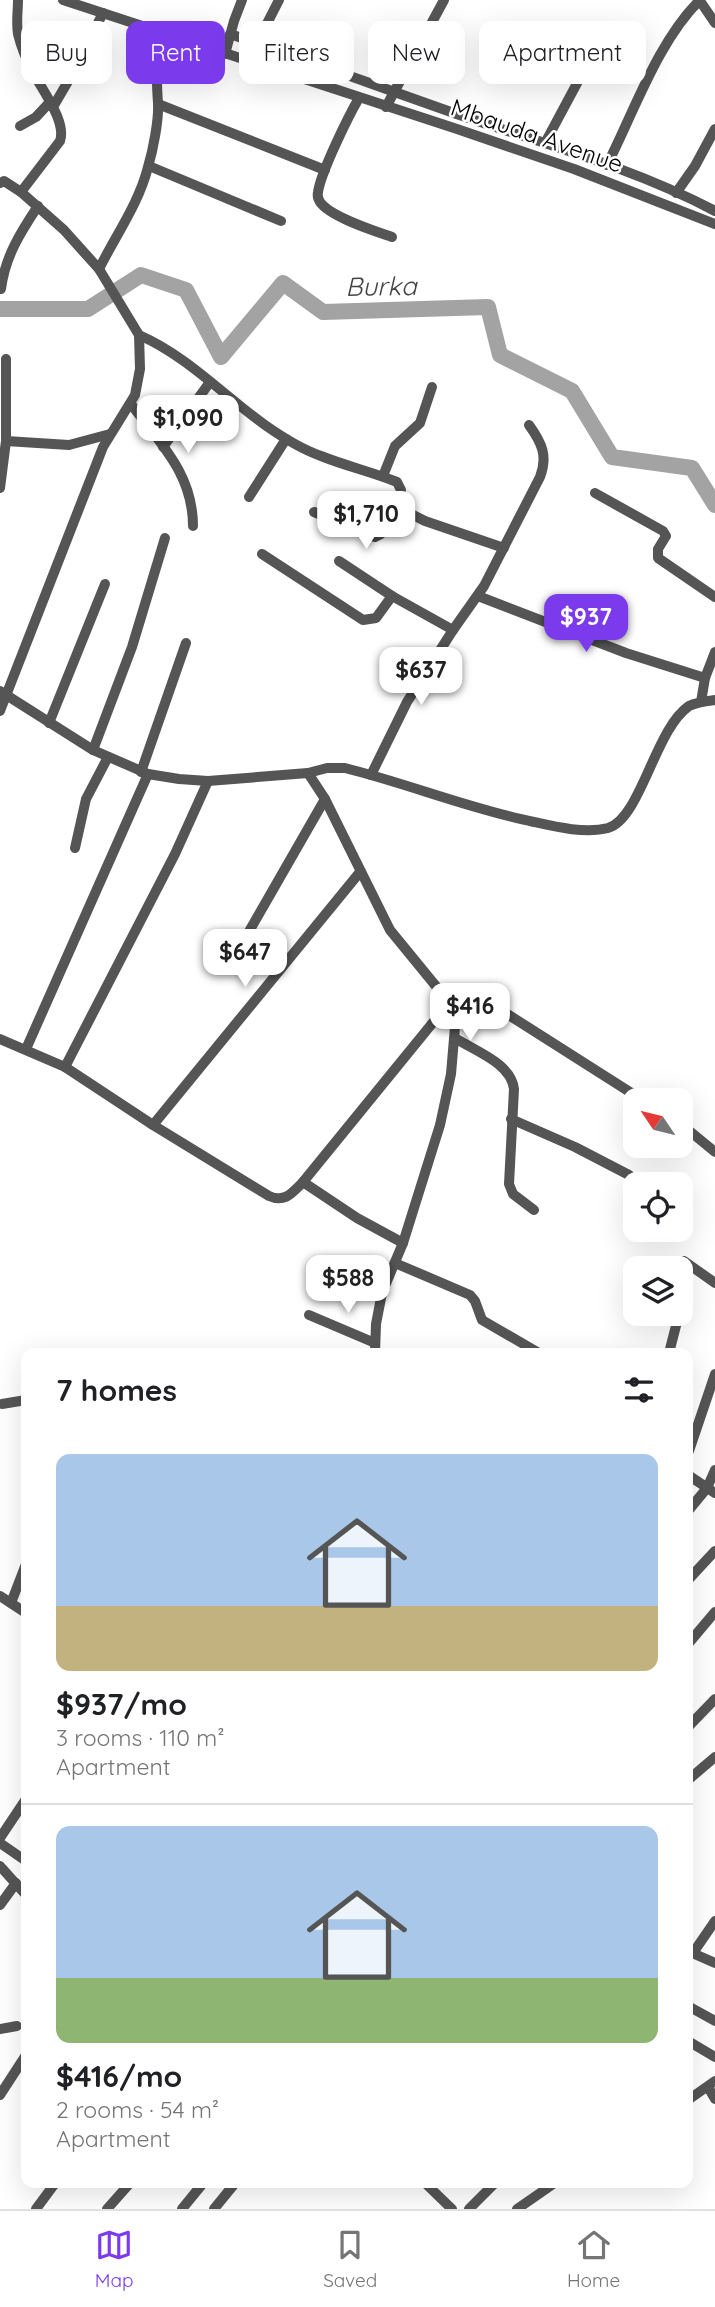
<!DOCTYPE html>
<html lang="en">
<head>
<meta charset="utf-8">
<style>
  body { margin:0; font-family:Quicksand,sans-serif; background:#f2f2f2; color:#202124; height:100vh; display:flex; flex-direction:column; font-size:26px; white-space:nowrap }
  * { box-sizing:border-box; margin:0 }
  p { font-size:23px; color:#757577 }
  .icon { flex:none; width:38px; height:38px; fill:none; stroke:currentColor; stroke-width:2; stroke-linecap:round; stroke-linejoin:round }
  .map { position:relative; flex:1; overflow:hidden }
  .panel { position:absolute; left:21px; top:1348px; width:672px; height:840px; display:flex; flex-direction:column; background:#fff; border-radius:14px; box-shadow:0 7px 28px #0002 }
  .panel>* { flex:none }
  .banner { position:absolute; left:21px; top:21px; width:674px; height:63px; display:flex; gap:14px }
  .needle { width:46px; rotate:305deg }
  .tools { position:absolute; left:623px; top:1088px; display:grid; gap:14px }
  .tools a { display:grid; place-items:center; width:70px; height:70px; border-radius:14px; background:#fff; box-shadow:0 7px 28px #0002; font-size:35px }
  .price { position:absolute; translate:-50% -60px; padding:0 16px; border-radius:14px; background:#fff; color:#222; font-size:23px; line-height:46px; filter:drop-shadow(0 2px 4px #0008) }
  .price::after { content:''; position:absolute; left:50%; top:42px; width:21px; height:16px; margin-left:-10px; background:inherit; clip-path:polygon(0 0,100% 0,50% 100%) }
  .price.selected { background:#7c3aed; color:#fff }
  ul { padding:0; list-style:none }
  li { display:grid; align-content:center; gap:14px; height:371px; padding:0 35px }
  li+li { border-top:2px solid #e0e0e0 }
  li span { display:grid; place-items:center; height:217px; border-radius:14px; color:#555 }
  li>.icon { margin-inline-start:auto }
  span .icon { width:126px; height:126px; fill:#fffc; stroke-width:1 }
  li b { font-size:30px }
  h2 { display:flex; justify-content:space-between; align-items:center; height:84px; padding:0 35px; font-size:30px }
  .pill { padding:0 24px; border-radius:14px; background:#fff; box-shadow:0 7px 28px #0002; font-size:24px; line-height:63px }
  .pill.selected { background:#7c3aed; color:#fff }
  .dock { display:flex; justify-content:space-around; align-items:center; height:98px; border-top:2px solid #e0e0e0; background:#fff; font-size:19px; color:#757577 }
  .dock a { display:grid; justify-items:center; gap:4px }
  .dock .selected { color:#7c3aed }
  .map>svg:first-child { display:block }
</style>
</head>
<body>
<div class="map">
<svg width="715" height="2209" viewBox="0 0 715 2209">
  <rect width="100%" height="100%" fill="#fff"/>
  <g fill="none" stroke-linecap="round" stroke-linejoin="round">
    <polyline stroke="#a3a3a3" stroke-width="16" points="0,309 88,309 141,275 186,290 221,357 283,283 323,312 488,307 500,355 572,391 612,457 692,468 715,505"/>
    <g stroke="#555" stroke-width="10">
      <path d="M 18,0 C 18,11 16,23 18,34 C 21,46 26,59 32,70 C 41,89 67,121 60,141 L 21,192"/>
      <polyline points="63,0 457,129 574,169 715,224"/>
      <polyline points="700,1 715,23"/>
      <path d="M 230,34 C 304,59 377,86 451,112 C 540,143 632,167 715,211"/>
      <polyline points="257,43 279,0"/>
      <polyline points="225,54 234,21 242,0"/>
      <path d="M 359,98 C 348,117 321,172 318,192 C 317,196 318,199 320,202 C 330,217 375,231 392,237"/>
      <polyline points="158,104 325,170"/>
      <polyline points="53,107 70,78 103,13"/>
      <polyline points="386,107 444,0"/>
      <polyline points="20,126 36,117 50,102"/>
      <polyline points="545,143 590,59"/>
      <path d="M 607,165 C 634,112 658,41 700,0"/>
      <polyline points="149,166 281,221"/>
      <polyline points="0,183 4,181 21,192 64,230 99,269 139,335 140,369 135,395 103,447 0,711"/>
      <polyline points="676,193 695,166 715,129"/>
      <path d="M 99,269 C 116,235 139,203 148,167 C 153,150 159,120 158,103 C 156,75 156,61 164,34"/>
      <path d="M 1,289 C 5,257 20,233 38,206"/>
      <path d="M 139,335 C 187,356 223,395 265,425 C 282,437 301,449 321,456 C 346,466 372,472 397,482 L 401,490 L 397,507 L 425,521 L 504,548"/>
      <path d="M 131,404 C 160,443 193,474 193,526"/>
      <polyline points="6,441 69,445 110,434"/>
      <polyline points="163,447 210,382"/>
      <polyline points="383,476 395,446 420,423 432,387"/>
      <polyline points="0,488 6,441 6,359"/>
      <polyline points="595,493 663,531 666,536 658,549 658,558 715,597"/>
      <polyline points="249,497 286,439"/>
      <polyline points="314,512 375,537 381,534 397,507"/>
      <path d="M 262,554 L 363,620 L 376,618 L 392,596 L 453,630 L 484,586 L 540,477 C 548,456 542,443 529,425"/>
      <polyline points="339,561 392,596"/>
      <polyline points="478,596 626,653 705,678"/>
      <path d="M 0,691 L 93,750 L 148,774 L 179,779 L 208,781 L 308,773 L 327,768 L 345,768 C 409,784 470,809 534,822 C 556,827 586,834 608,828 C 641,818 655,729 689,706 C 697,702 707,701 715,700"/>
      <polyline points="701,702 705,678 715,652"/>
      <polyline points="49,723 105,584"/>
      <polyline points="93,750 132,647 165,538"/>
      <polyline points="141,772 186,643"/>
      <polyline points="308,773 325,799 390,930 444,996 455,1027 451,1074 440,1125 403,1243 382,1293 376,1324 375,1353"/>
      <polyline points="371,775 407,702 453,630"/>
      <polyline points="75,848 86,799 108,757"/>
      <polyline points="243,942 325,799"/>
      <polyline points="446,1000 468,993 479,996 644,1101"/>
      <path d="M 455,1038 C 475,1051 511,1063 514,1089 L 509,1184 L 513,1194 L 534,1210"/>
      <path d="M 0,1039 L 65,1067 L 153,1125 L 269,1196 C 285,1203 292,1193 303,1182 L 448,1004"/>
      <polyline points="26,1049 148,774"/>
      <polyline points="65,1067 175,854 208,781"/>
      <polyline points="511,1119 575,1147 629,1175"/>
      <polyline points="681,1124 715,1152"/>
      <polyline points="153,1125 360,872"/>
      <polyline points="303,1182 357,1218 403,1243"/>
      <polyline points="684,1261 715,1283"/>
      <polyline points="395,1263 470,1295 475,1301 482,1320 539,1353"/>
      <polyline points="309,1315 375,1343"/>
      <polyline points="669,1353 679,1314"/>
      <polyline points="2,1404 26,1400"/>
      <polyline points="689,1451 715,1374"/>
      <polyline points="688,1475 715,1493"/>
      <polyline points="688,1511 707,1488 715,1470"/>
      <polyline points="688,1580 715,1551"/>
      <polyline points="0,1596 26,1613"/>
      <polyline points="11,1603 26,1564"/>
      <polyline points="688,1644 715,1612"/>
      <polyline points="688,1727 715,1699"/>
      <polyline points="688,1780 715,1757"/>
      <polyline points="0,1838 26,1799"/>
      <polyline points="0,1843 26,1861"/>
      <polyline points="0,1866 26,1895"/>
      <polyline points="0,1905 16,1883"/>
      <polyline points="690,1952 715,1963"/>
      <polyline points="693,1953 715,1921"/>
      <polyline points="688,2006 715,2021"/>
      <polyline points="0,2029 17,2026"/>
      <polyline points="688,2041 715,2057"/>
      <polyline points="708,2087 715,2099"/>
      <polyline points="0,2095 26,2055"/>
      <polyline points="688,2100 715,2081"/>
      <polyline points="424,2182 452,2209"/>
      <polyline points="36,2209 56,2182"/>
      <polyline points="107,2209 131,2182"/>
      <polyline points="182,2209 204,2182"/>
      <polyline points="214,2209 236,2182"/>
      <polyline points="469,2209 496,2182"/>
      <polyline points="517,2209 556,2182"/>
    </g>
  </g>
  <g text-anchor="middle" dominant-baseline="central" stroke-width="5" stroke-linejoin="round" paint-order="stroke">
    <g font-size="24" fill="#000" stroke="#fff">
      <text transform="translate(537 135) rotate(19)">Mbauda Avenue</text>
    </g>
    <g font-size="26" font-style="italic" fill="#444" stroke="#fff">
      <text transform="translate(381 286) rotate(-1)">Burka</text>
    </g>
  </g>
</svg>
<div class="tools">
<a><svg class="needle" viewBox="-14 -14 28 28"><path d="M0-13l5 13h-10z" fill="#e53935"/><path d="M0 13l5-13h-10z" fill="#757577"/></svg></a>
<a><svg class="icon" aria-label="locate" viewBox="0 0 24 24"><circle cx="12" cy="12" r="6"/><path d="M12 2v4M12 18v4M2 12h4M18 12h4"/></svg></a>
<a><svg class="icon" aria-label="layers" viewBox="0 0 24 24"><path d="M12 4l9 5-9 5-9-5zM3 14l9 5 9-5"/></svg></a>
</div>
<b class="price" style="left:188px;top:455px">$1,090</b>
<b class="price" style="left:366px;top:551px">$1,710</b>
<b class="price selected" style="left:586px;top:654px">$937</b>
<b class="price" style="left:421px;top:707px">$637</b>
<b class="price" style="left:245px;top:989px">$647</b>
<b class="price" style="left:470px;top:1043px">$416</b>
<b class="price" style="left:348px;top:1315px">$588</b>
<div class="banner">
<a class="pill">Buy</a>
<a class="pill selected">Rent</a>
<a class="pill">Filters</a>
<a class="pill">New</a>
<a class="pill">Apartment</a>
</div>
<section class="panel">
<h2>7 homes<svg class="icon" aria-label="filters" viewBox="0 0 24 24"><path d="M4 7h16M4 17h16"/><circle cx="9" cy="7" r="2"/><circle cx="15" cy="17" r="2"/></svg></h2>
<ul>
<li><span style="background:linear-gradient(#a9c7e8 70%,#c2b280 0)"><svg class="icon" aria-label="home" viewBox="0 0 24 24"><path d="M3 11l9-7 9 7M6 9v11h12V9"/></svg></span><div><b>$937/mo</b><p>3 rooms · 110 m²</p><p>Apartment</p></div></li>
<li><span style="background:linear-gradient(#a9c7e8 70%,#8fb573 0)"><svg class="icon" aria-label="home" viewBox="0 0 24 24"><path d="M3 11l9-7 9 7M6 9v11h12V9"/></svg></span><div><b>$416/mo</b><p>2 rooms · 54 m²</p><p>Apartment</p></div></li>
</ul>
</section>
</div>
<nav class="dock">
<a class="selected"><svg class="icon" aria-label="map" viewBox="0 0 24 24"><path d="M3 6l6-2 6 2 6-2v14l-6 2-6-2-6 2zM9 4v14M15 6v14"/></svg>Map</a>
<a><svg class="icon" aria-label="saved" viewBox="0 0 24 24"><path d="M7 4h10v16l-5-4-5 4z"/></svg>Saved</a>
<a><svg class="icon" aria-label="home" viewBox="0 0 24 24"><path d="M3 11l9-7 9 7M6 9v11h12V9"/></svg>Home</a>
</nav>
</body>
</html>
